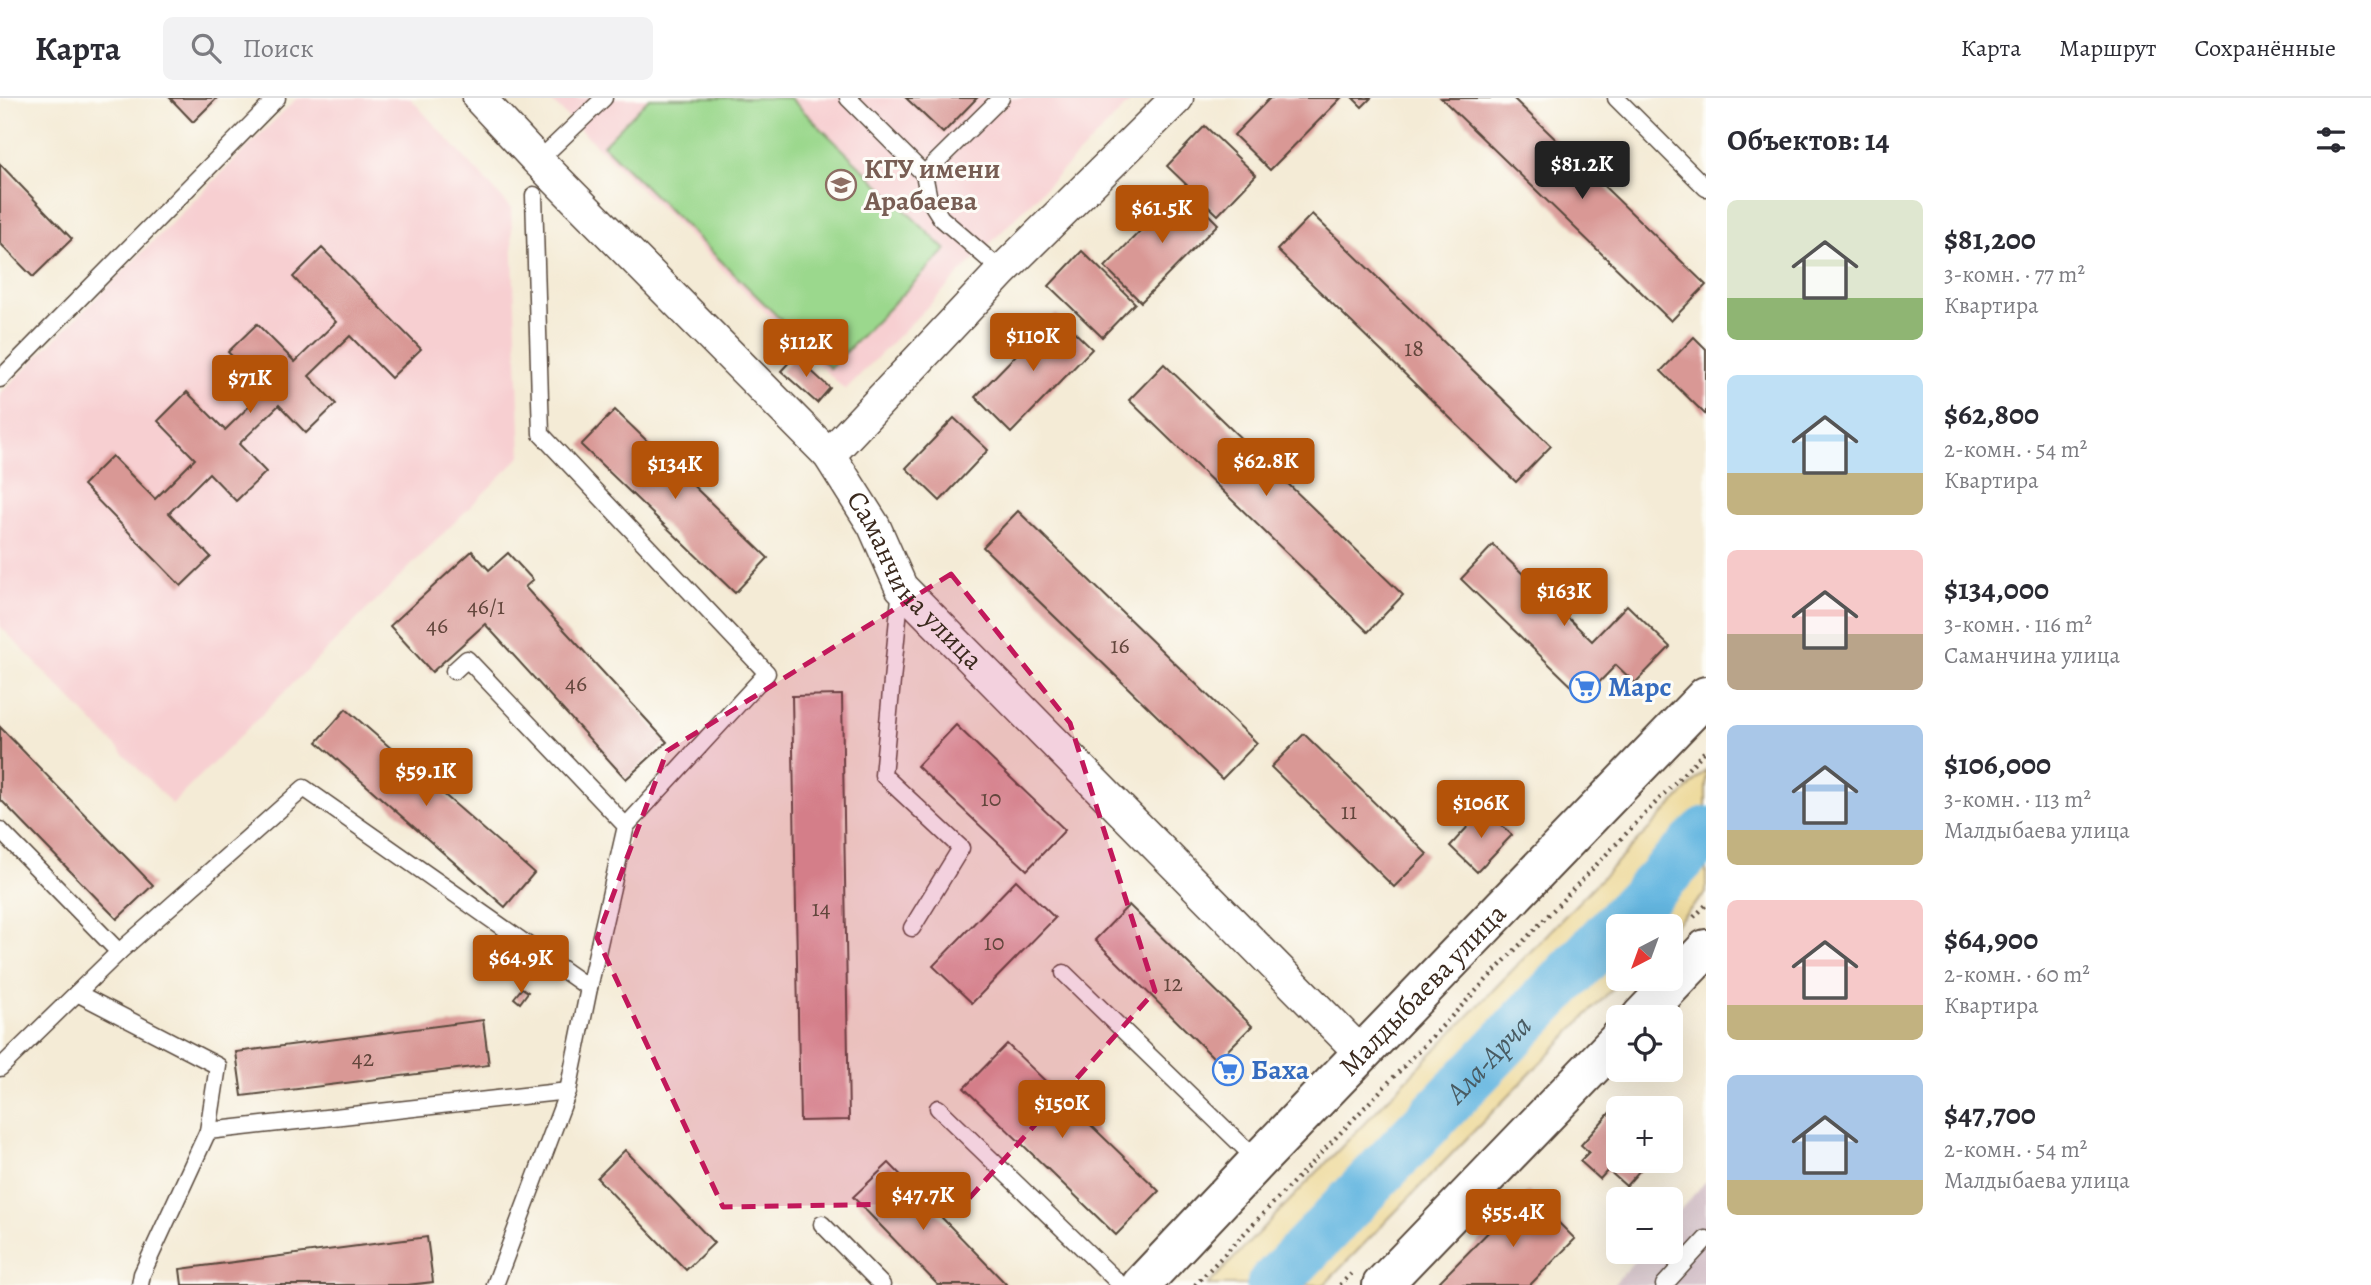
<!DOCTYPE html>
<html lang="ru">
<head>
<meta charset="utf-8">
<style>
  body { margin:0; font-family:Alegreya,serif; background:#f2f2f3; color:#2b2b33; height:100vh; display:flex; flex-direction:column; font-size:26px; white-space:nowrap }
  * { box-sizing:border-box; margin:0 }
  p { font-size:23px; color:#7c7c81 }
  .icon { flex:none; width:38px; height:38px; fill:none; stroke:currentColor; stroke-width:2; stroke-linecap:round; stroke-linejoin:round }
  .map { position:relative; flex:1; overflow:hidden }
  .sheet { display:flex; flex-direction:column; background:#fff; width:665px }
  .sheet>* { flex:none }
  .needle { width:46px; rotate:221deg }
  .tools { position:absolute; left:1606px; top:816px; display:grid; gap:14px }
  .tools a { display:grid; place-items:center; width:77px; height:77px; border-radius:10px; background:#fff; box-shadow:0 7px 28px #0002; font-size:35px }
  .price { position:absolute; translate:-50% -60px; padding:0 16px; border-radius:7px; background:#b45309; color:#fff; font-size:23px; line-height:46px; filter:drop-shadow(0 2px 4px #0008) }
  .price::after { content:''; position:absolute; left:50%; top:42px; width:21px; height:16px; margin-left:-10px; background:inherit; clip-path:polygon(0 0,100% 0,50% 100%) }
  .price.active { background:#222; color:#fff }
  ul { padding:0; list-style:none }
  li { display:flex; align-items:center; gap:21px; height:175px; padding:0 21px }
  li span { display:grid; place-items:center; flex:none; width:196px; height:140px; border-radius:10px; color:#555 }
  li>.icon { margin-inline-start:auto }
  span .icon { width:84px; height:84px; fill:#fffc; stroke-width:1 }
  li b { font-size:30px }
  h2 { display:flex; justify-content:space-between; align-items:center; height:84px; padding:0 21px; font-size:30px }
  header { display:flex; align-items:center; gap:42px; box-sizing:border-box; height:98px; padding:0 35px; background:#fff; border-bottom:2px solid #e1e1e2 }
  header strong { font-size:33px }
  nav { display:flex; gap:38px; margin-inline-start:auto; font-size:24px }
  .search { width:490px; height:63px; background:#f2f2f3; display:flex; align-items:center; gap:18px; box-sizing:border-box; padding:0 24px; border-radius:10px; color:#7c7c81; font-size:26px }
  main { display:flex; flex:1; min-height:0 }
  .map>svg:first-child { display:block }
</style>
</head>
<body>
<header>
<strong>Карта</strong>
<div class="search"><svg class="icon" aria-label="search" viewBox="0 0 24 24"><circle cx="10" cy="10" r="6"/><path d="M15 15l6 6"/></svg>Поиск</div>
<nav><a>Карта</a><a>Маршрут</a><a>Сохранённые</a></nav>
</header>
<main>
<div class="map">
<svg width="1706" height="1187" viewBox="0 0 1706 1187">
  <rect width="100%" height="100%" fill="#fdfcf7"/>
  <filter id="ink" filterUnits="userSpaceOnUse"><feTurbulence type="fractalNoise" baseFrequency=".0143" numOctaves="2"/><feDisplacementMap in="SourceGraphic" scale="14" xChannelSelector="R" yChannelSelector="G"/><feConvolveMatrix kernelMatrix="1 2 1 2 8 2 1 2 1" color-interpolation-filters="sRGB"/></filter>
  <filter id="wash" filterUnits="userSpaceOnUse"><feTurbulence type="fractalNoise" baseFrequency=".00686" numOctaves="4" result="noise"/><feDisplacementMap in="SourceGraphic" scale="28" xChannelSelector="R" yChannelSelector="G"/><feGaussianBlur stdDeviation="1.57" result="paint"/><feColorMatrix in="noise" values="0 0 0 0 0 0 0 0 0 0 0 0 0 0 0 0 0 1.4 0 .05"/><feComposite in="paint" operator="in"/></filter>
  <g filter="url(#wash)">
    <rect width="100%" height="100%" fill="#f4ebd6"/>
    <g fill="#f7cfd1">
      <polygon points="297,0 410,0 511,110 521,358 172,706 0,528 0,296"/>
      <polygon points="548,0 1134,0 845,292"/>
    </g>
    <polygon fill="#d2bdc6" points="1706,1083 1706,1187 1613,1187 1643,1153 1671,1153 1671,1122"/>
    <polygon fill="#9bd88d" stroke="#6b8156" stroke-width="2" points="649,0 790,0 946,152 830,270 603,47"/>
    <polygon fill="#eeda9e" stroke="#94825e" stroke-width="2" points="1706,672 1706,795 1671,831 1671,828 1619,828 1619,880 1623,880 1324,1187 1208,1187"/>
    <g fill="none" stroke-linecap="round" stroke-linejoin="round">
      <path stroke="#64b6e0" stroke-width="51" id="s1" d="M 1272,1187 L 1706,734"/>
    </g>
    <g id="blocks">
      <g fill="#d99895">
        <polygon points="170,0 217,0 193,24"/>
        <polygon points="906,0 977,0 943,35"/>
        <polygon points="1270,0 1341,0 1270,72 1234,37"/>
        <polygon points="1353,0 1371,0 1362,9"/>
        <polygon points="1441,0 1513,0 1706,187 1671,223"/>
        <polygon points="1205,28 1256,77 1218,117 1167,68"/>
        <polygon points="0,66 72,141 33,179 0,145"/>
        <polygon points="1182,90 1218,126 1141,204 1105,169"/>
        <polygon points="1312,116 1551,348 1516,384 1277,152"/>
        <polygon points="322,150 421,251 391,280 350,238 309,278 336,306 306,335 279,307 239,346 266,374 236,403 209,375 169,415 211,459 181,488 83,387 112,358 155,401 195,361 158,323 187,294 225,332 265,293 228,254 257,226 295,264 336,224 293,179"/>
        <polygon points="1082,153 1135,205 1102,239 1049,188"/>
        <polygon points="1056,216 1092,251 1011,335 975,299"/>
        <polygon points="1694,239 1706,251 1706,317 1661,273"/>
        <polygon points="795,258 830,290 817,305 781,273"/>
        <polygon points="1164,266 1403,497 1368,534 1129,302"/>
        <polygon points="615,312 768,460 735,495 581,347"/>
        <polygon points="954,320 988,352 940,403 906,370"/>
        <polygon points="1018,413 1257,645 1222,681 983,449"/>
        <polygon points="1493,447 1592,543 1627,507 1670,549 1635,585 1616,567 1584,600 1461,481"/>
        <polygon points="472,453 489,472 508,455 533,482 525,489 667,644 626,681 485,526 432,574 390,528"/>
        <polygon points="842,597 849,1022 800,1023 792,598"/>
        <polygon points="346,611 534,775 505,809 317,644"/>
        <polygon points="956,627 1065,732 1027,772 917,668"/>
        <polygon points="0,629 153,787 117,821 0,701"/>
        <polygon points="1304,636 1427,756 1394,789 1271,669"/>
        <polygon points="1484,711 1512,737 1477,774 1450,748"/>
        <polygon points="1016,782 1055,820 972,905 933,868"/>
        <polygon points="1129,807 1252,928 1217,963 1095,842"/>
        <polygon points="522,890 528,894 520,905 514,900"/>
        <polygon points="483,922 489,967 242,998 236,954"/>
        <polygon points="1007,946 1159,1093 1116,1137 964,990"/>
        <polygon points="1227,959 1241,970 1229,985 1215,974"/>
        <polygon points="1622,1001 1632,1010 1619,1010 1619,1062 1649,1062 1626,1088 1608,1072 1600,1081 1580,1063 1589,1054 1581,1047"/>
        <polygon points="625,1052 714,1145 686,1172 597,1080"/>
        <polygon points="889,1065 1007,1187 938,1187 853,1099"/>
        <polygon points="1528,1094 1575,1141 1530,1187 1436,1187"/>
        <polygon points="427,1139 433,1184 407,1187 182,1187 180,1171"/>
      </g>
    </g>
  </g>
  <g filter="url(#ink)">
    <use href="#blocks" fill-opacity="0" stroke="#57473a" stroke-width="2"/>
    <g fill="none" stroke-linecap="round" stroke-linejoin="round">
      <g stroke="#57473a" stroke-width="19">
        <g id="lane">
          <polyline points="848,0 924,76"/>
          <polyline points="1001,0 924,76 929,101 941,120 1002,173"/>
          <polyline points="1616,0 1706,90"/>
          <polyline points="538,63 604,0"/>
          <polyline points="534,97 541,336 767,575 626,728"/>
          <polyline points="0,281 277,0"/>
          <polyline points="901,489 883,677 961,750 912,830"/>
          <polyline points="454,573 467,561 626,728 589,890 568,993 495,1187"/>
          <polyline points="0,732 119,854 0,970"/>
          <polyline points="119,854 304,690 589,890"/>
          <polyline points="1064,875 1258,1063"/>
          <polyline points="77,895 218,968 208,1033 142,1176 140,1187"/>
          <polyline points="938,1010 1121,1187"/>
          <polyline points="208,1033 568,993"/>
          <polyline points="822,1126 882,1187"/>
          <polyline points="1664,1187 1706,1141"/>
        </g>
      </g>
      <g stroke="#57473a" stroke-width="35">
        <g id="street">
          <path id="s2" d="M 479,0 L 538,63 L 829,357 L 874,428 L 901,489 L 1362,956"/>
          <polyline points="829,357 1002,173 1177,0"/>
        </g>
      </g>
      <g stroke="#57473a" stroke-width="42">
        <g id="secondary">
          <polyline points="1641,919 1706,851"/>
          <path id="s3" d="M 1141,1187 L 1258,1063 L 1706,598"/>
          <polyline points="1382,1187 1619,941"/>
        </g>
      </g>
      <g stroke="#57473a" stroke-width="4.5" stroke-dasharray="2 5" stroke-linecap="butt">
        <polyline points="1694,819 1706,807"/>
        <polyline points="1195,1187 1706,652"/>
        <polyline points="1340,1187 1351,1176"/>
      </g>
      <use href="#lane" stroke="#fff" stroke-width="16"/>
      <use href="#street" stroke="#fff" stroke-width="32"/>
      <use href="#secondary" stroke="#fff" stroke-width="38"/>
    </g>
  </g>
  <path fill="#c2185b" fill-opacity="0.2" stroke="#c2185b" stroke-width="5" stroke-dasharray="14 9" stroke-linejoin="round" d="M 951,476 L 1070,625 L 1155,893 L 965,1105 L 723,1109 L 597,840 L 667,653 Z"/>
  <defs>
    <g id="university-ring" transform="scale(1.575)"><circle r="9.5" fill="#fdfcf7" stroke="#8d6e63" stroke-width="1.5"/><path d="M0-5L7-2L0 1L-7-2ZM-4 1L0 2.5L4 1V4Q0 6-4 4Z" fill="#8d6e63"/></g>
    <g id="supermarket-ring" transform="scale(1.575)"><circle r="9.5" fill="#fdfcf7" stroke="#3f7fe0" stroke-width="1.5"/><path d="M-6-5.5h2.5l.6 2H6L4.5 2H-2.5L-4.4-4H-6ZM-1.5 3.2a1.3 1.3 0 1 0 .1 0ZM3 3.2a1.3 1.3 0 1 0 .1 0Z" fill="#3f7fe0"/></g>
  </defs>
  <g fill-rule="evenodd">
    <use href="#university-ring" x="841" y="87"/>
    <use href="#supermarket-ring" x="1585" y="589"/>
    <use href="#supermarket-ring" x="1228" y="972"/>
  </g>
  <g text-anchor="middle" dominant-baseline="central" stroke-width="6" stroke-linejoin="round" paint-order="stroke">
    <g font-size="24" fill="#62463c">
      <text x="1414" y="250">18</text>
      <text x="486" y="508">46/1</text>
      <text x="437" y="527">46</text>
      <text x="1120" y="547">16</text>
      <text x="576" y="585">46</text>
      <text x="991" y="700">10</text>
      <text x="1349" y="713">11</text>
      <text x="821" y="810">14</text>
      <text x="994" y="844">10</text>
      <text x="1173" y="885">12</text>
      <text x="363" y="960">42</text>
    </g>
    <g font-size="28" font-weight="bold" fill="#785e54" stroke="#fdfcf7" text-anchor="start">
      <text x="864" y="71">КГУ имени<tspan x="864" dy="32">Арабаева</tspan></text>
    </g>
    <g font-size="28" fill="#3b2a1e" stroke="#fdfcf7">
      <text stroke="none"><textPath href="#s2" startOffset="653">Саманчина улица</textPath></text>
      <text stroke="none"><textPath href="#s3" startOffset="408">Малдыбаева улица</textPath></text>
    </g>
    <g font-size="28" font-weight="bold" fill="#366cbe" stroke="#fdfcf7" text-anchor="start">
      <text x="1608" y="589">Марс</text>
      <text x="1251" y="972">Баха</text>
    </g>
    <g font-size="30" font-style="italic" fill="#495b62" stroke="#fdfcf7">
      <text stroke="none"><textPath href="#s1" startOffset="313">Ала-Арча</textPath></text>
    </g>
  </g>
</svg>
<div class="tools">
<a><svg class="needle" viewBox="-14 -14 28 28"><path d="M0-13l5 13h-10z" fill="#e53935"/><path d="M0 13l5-13h-10z" fill="#7c7c81"/></svg></a>
<a><svg class="icon" aria-label="locate" viewBox="0 0 24 24"><circle cx="12" cy="12" r="6"/><path d="M12 2v4M12 18v4M2 12h4M18 12h4"/></svg></a>
<a>+</a>
<a>−</a>
</div>
<b class="price active" style="left:1582px;top:103px">$81.2K</b>
<b class="price" style="left:1162px;top:147px">$61.5K</b>
<b class="price" style="left:1033px;top:275px">$110K</b>
<b class="price" style="left:806px;top:281px">$112K</b>
<b class="price" style="left:250px;top:317px">$71K</b>
<b class="price" style="left:1266px;top:400px">$62.8K</b>
<b class="price" style="left:675px;top:403px">$134K</b>
<b class="price" style="left:1564px;top:530px">$163K</b>
<b class="price" style="left:426px;top:710px">$59.1K</b>
<b class="price" style="left:1481px;top:742px">$106K</b>
<b class="price" style="left:521px;top:897px">$64.9K</b>
<b class="price" style="left:1062px;top:1042px">$150K</b>
<b class="price" style="left:923px;top:1134px">$47.7K</b>
<b class="price" style="left:1513px;top:1151px">$55.4K</b>
</div>
<section class="sheet">
<h2>Объектов: 14<svg class="icon" aria-label="filters" viewBox="0 0 24 24"><path d="M4 7h16M4 17h16"/><circle cx="9" cy="7" r="2"/><circle cx="15" cy="17" r="2"/></svg></h2>
<ul>
<li><span style="background:linear-gradient(#dfe7d0 70%,#8fb573 0)"><svg class="icon" aria-label="home" viewBox="0 0 24 24"><path d="M3 11l9-7 9 7M6 9v11h12V9"/></svg></span><div><b>$81,200</b><p>3-комн. · 77 m²</p><p>Квартира</p></div></li>
<li><span style="background:linear-gradient(#bfe0f5 70%,#c2b280 0)"><svg class="icon" aria-label="home" viewBox="0 0 24 24"><path d="M3 11l9-7 9 7M6 9v11h12V9"/></svg></span><div><b>$62,800</b><p>2-комн. · 54 m²</p><p>Квартира</p></div></li>
<li><span style="background:linear-gradient(#f6c9c9 60%,#b9a48a 0)"><svg class="icon" aria-label="home" viewBox="0 0 24 24"><path d="M3 11l9-7 9 7M6 9v11h12V9"/></svg></span><div><b>$134,000</b><p>3-комн. · 116 m²</p><p>Саманчина улица</p></div></li>
<li><span style="background:linear-gradient(#a9c7e8 75%,#c2b280 0)"><svg class="icon" aria-label="home" viewBox="0 0 24 24"><path d="M3 11l9-7 9 7M6 9v11h12V9"/></svg></span><div><b>$106,000</b><p>3-комн. · 113 m²</p><p>Малдыбаева улица</p></div></li>
<li><span style="background:linear-gradient(#f6c9c9 75%,#c2b280 0)"><svg class="icon" aria-label="home" viewBox="0 0 24 24"><path d="M3 11l9-7 9 7M6 9v11h12V9"/></svg></span><div><b>$64,900</b><p>2-комн. · 60 m²</p><p>Квартира</p></div></li>
<li><span style="background:linear-gradient(#a9c7e8 75%,#c2b280 0)"><svg class="icon" aria-label="home" viewBox="0 0 24 24"><path d="M3 11l9-7 9 7M6 9v11h12V9"/></svg></span><div><b>$47,700</b><p>2-комн. · 54 m²</p><p>Малдыбаева улица</p></div></li>
</ul>
</section>
</main>
</body>
</html>
